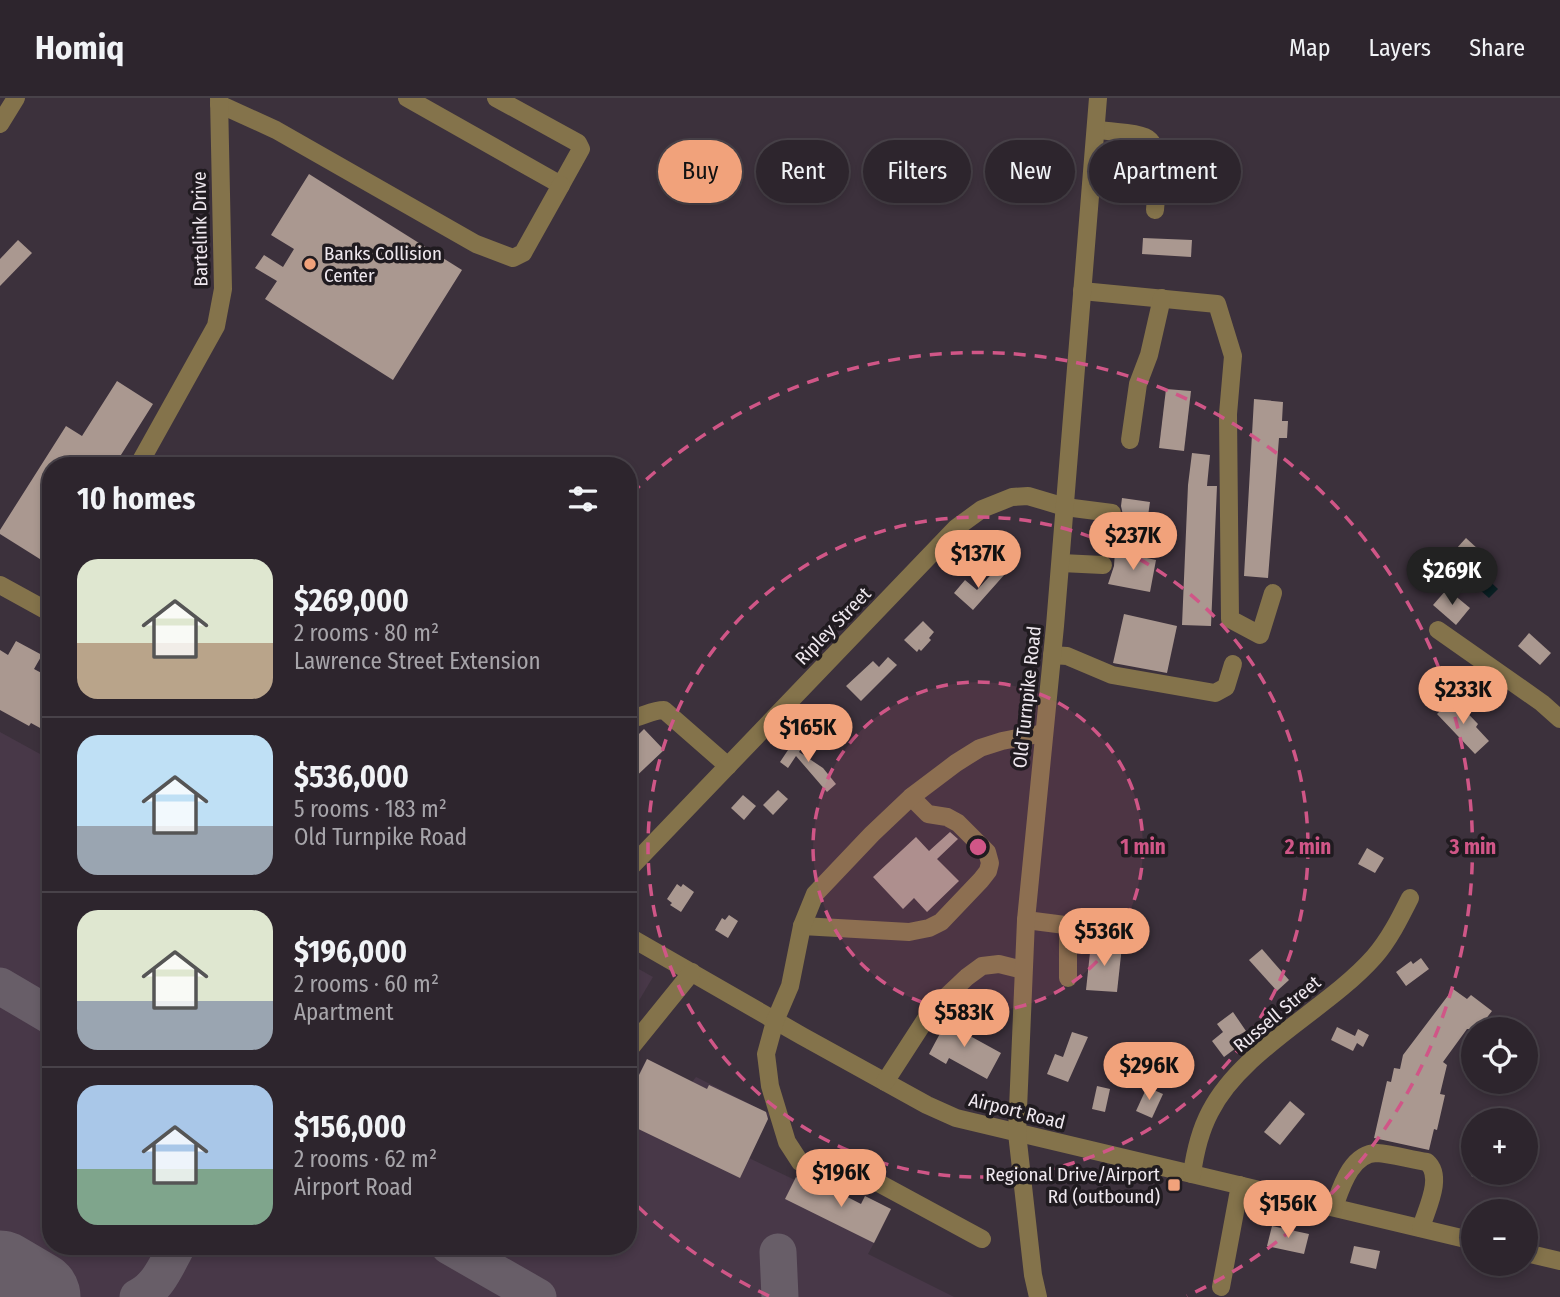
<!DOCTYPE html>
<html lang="en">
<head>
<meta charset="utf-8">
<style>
  body { margin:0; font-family:"Fira Sans Condensed",sans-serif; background:#352d35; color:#f1f3f6; height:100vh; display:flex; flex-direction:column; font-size:26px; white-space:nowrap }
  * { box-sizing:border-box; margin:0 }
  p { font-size:23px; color:#a7a5aa }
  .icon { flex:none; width:38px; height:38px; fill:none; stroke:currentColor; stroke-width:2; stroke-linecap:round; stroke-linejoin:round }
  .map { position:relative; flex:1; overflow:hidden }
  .panel { position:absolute; left:42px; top:359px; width:595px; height:798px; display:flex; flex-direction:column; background:#2d252d; border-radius:28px; box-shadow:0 4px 10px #0003,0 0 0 2px #484249 }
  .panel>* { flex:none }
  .top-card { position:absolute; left:658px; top:42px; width:665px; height:63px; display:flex; gap:14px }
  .buttons { position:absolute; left:1461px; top:919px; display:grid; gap:14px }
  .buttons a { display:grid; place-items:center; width:77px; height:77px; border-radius:50%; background:#2d252d; box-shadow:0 4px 10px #0003,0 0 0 2px #484249; font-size:35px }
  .price { position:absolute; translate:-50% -60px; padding:0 16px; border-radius:24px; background:#f1a27b; color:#111; font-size:23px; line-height:46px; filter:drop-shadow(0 2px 4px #0008) }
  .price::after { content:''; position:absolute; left:50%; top:42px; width:21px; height:16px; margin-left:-10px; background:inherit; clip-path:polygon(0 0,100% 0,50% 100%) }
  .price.current { background:#222; color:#fff }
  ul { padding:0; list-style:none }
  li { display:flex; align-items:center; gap:21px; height:175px; padding:0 35px }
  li+li { border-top:2px solid #484249 }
  li span { display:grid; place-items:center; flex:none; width:196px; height:140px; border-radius:21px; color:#555 }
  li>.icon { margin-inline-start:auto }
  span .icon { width:84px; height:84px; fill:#fffc; stroke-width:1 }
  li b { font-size:30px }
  h2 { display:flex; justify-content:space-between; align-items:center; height:84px; padding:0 35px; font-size:30px }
  .chip { padding:0 24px; border-radius:32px; background:#2d252d; box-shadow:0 4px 10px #0003,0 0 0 2px #484249; font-size:24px; line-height:63px }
  .chip.current { background:#f1a27b; color:#111 }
  header { display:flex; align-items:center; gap:42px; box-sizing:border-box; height:98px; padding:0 35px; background:#2d252d; border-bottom:2px solid #484249 }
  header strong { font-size:33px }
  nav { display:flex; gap:38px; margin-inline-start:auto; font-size:24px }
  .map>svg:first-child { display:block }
</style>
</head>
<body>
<header>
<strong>Homiq</strong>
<nav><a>Map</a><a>Layers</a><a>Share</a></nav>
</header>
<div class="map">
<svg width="1560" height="1199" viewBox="0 0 1560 1199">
  <rect width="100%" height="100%" fill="#3c313c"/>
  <g fill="#483848">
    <polygon points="0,634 51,662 51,1148 628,1148 628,981 635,984 647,961 692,984 696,979 770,1016 749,1060 795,1082 786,1101 874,1145 868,1156 954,1199 0,1199"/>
    <polygon points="628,865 653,879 628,921"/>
  </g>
  <polygon fill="#0a2125" points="1479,473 1498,491 1489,500 1470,483"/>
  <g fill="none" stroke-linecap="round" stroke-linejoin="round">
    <g stroke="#685e68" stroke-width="37">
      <polyline points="0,888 51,918"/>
      <polyline points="449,1148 538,1199"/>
      <polyline points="778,1154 780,1199"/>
      <polyline points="14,1187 49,1199"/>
      <path d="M 138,1199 C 158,1190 167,1166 177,1148"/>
    </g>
    <polyline stroke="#685e68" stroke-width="93" points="0,1179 34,1199"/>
  </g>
  <g fill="#aa9890">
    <polygon points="309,76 462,172 393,282 265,201 277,183 255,170 264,157 283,169 294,151 271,137"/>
    <polygon points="1143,140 1192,142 1191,159 1142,156"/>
    <polygon points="18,142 32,155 0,188 0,161"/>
    <polygon points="117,283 153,306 114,368 51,368 51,468 0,436 0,432 66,328 82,338"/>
    <polygon points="1166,291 1191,293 1184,353 1159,350"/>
    <polygon points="1254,301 1283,304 1282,323 1288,323 1287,340 1279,340 1268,480 1244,478"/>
    <polygon points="1192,355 1210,357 1207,388 1217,388 1211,528 1182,527 1188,387"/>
    <polygon points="1122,400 1150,404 1147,425 1139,424 1138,434 1117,430 1123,417 1121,408"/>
    <polygon points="1466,440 1479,452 1440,495 1427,483"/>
    <polygon points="1115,453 1156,462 1150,494 1108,486 1114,468"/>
    <polygon points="998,469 1005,476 973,512 954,495 965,482 977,492"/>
    <polygon points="1447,491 1470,510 1456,527 1433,507"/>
    <polygon points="1124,516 1177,528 1167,575 1113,565"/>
    <polygon points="923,523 934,534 929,540 931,542 921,553 919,551 917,554 904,542"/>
    <polygon points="1529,535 1551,555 1540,567 1518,548"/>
    <polygon points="16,543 42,557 34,571 51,580 51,636 31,625 29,628 0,612 0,552 8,557"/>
    <polygon points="888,559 897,567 861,603 846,588 873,563 879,569"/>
    <polygon points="1453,600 1478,626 1476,629 1489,643 1475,656 1437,616"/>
    <polygon points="826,619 838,628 824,646 812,637"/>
    <polygon points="644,631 664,652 628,686 628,632 636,639"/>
    <polygon points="798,637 806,643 799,654 823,670 836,686 827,694 796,658 788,670 780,664"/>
    <polygon points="778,692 788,701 773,717 763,707"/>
    <polygon points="743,697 756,708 744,722 731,710"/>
    <polygon points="950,734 958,741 937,761 959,783 927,814 914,800 903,811 873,779 916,739 929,753"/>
    <polygon points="1367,750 1384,760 1375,775 1358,766"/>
    <polygon points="677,786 681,789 683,786 694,794 681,814 670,807 672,805 667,801"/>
    <polygon points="729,817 738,823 728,840 715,832 722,820 725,822"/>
    <polygon points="1091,845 1122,848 1117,894 1086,892"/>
    <polygon points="1262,851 1289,882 1277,893 1249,862"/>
    <polygon points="1421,860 1429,871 1406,888 1396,874 1411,863 1413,866"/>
    <polygon points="1453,891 1467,901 1471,897 1492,913 1478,931 1467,931 1443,964 1447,967 1440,996 1445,997 1437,1032 1434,1031 1429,1052 1374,1040 1387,983 1391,984 1394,970 1400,971 1403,957"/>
    <polygon points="1233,914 1246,933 1239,937 1244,944 1224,959 1212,943 1223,934 1217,926"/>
    <polygon points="951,915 966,923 961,933 1001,955 987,981 949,960 946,966 929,956"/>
    <polygon points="1337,929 1355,938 1358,931 1369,937 1363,949 1357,945 1353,953 1331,942"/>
    <polygon points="1072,934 1088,939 1068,984 1047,976 1055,956 1063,959"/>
    <polygon points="647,961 707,991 709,987 766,1014 768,1021 740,1080 628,1026 628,999"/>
    <polygon points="1119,962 1135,964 1132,981 1116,978"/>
    <polygon points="1097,988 1110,991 1105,1014 1092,1011"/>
    <polygon points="1147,989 1163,996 1152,1020 1136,1013"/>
    <polygon points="1290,1003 1305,1016 1280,1047 1264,1034"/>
    <polygon points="1472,1074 1511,1074 1507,1088 1471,1078"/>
    <polygon points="796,1079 827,1094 830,1090 861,1106 865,1098 891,1111 874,1145 785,1101"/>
    <polygon points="1272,1128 1309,1136 1304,1156 1267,1148"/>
    <polygon points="1354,1148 1380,1153 1376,1171 1350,1165"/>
  </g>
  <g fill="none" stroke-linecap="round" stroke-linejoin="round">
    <g stroke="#84734b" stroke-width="18">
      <polyline points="407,0 561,87 581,51 578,45 496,0"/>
      <polyline points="219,6 276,32 476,146 513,160 523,155 561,87"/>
      <polyline points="0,26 16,0"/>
      <path d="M 1096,31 C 1111,35 1131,33 1145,39 C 1165,48 1156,94 1155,112"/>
      <polyline points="1082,193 1217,206 1233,258 1228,316 1230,521 1260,537 1273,495"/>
      <polyline points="1130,342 1138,286 1149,257 1162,200"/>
      <polyline points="138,368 216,228 223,191 219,0"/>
      <polyline points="1061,465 1103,467"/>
      <polyline points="0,487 51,515"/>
      <polyline points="1438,532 1542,605 1560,621"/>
      <polyline points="1052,557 1067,558 1112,577 1215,595 1226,589 1233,566"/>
      <path d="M 628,621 C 641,620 651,612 664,612 L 728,668"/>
      <polyline points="628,772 956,430 982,411 1012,399 1028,398 1065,409 1112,415"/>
      <polyline points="1026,822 1065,827 1132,830"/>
      <polyline points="1068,827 1068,880"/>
      <polyline points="802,828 909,834 929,830 941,824 981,782 988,773 990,765 987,754 958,725 947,719 928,716 911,699"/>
      <polyline points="628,838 802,938 927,1007 956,1020 1474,1143"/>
      <polyline points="628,953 692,874"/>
      <polyline points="885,984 931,913 967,879 982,868 999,866 1023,872"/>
      <path d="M 1192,1076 C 1195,1054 1200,1033 1210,1014 C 1242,951 1327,912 1374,859 C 1389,842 1400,820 1410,800"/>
      <path d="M 1334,1109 C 1341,1090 1351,1055 1377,1055 C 1393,1056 1411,1062 1427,1064 C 1444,1079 1426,1112 1421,1130"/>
      <polyline points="982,1141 875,1083 818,1076 800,1064 787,1044 770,988 766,956 775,923 790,888 802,828 815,796 872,736 911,699 956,665 980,650 1002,643 1044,635"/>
      <polyline points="1526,1155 1560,1163"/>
      <polyline points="1221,1189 1240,1087"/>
      <polyline points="1038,1199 1033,1177 1017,1035 1026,822 1055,528 1098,0"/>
    </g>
  </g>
  <circle cx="978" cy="749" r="165" fill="#d05687" fill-opacity=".12"/>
  <g fill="none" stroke="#d05687" stroke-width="3.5" stroke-dasharray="12 9">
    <circle cx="978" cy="749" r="165"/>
    <circle cx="978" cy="749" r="330"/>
    <path d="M769 1198A495 495 0 0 1 631 1102M631 396A495 495 0 1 1 1187 1198"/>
  </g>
  <g fill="#f1a27b" stroke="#201b20" stroke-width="2.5">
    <circle cx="310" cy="166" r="7"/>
    <rect x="1167" y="1080" width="14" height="14" rx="3.5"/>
  </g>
  <g text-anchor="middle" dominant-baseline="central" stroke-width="7" stroke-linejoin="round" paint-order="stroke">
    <g font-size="19" fill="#efe8ef" stroke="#201b20">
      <text transform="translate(200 131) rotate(-91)">Bartelink Drive</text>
      <text transform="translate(833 528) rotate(-46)">Ripley Street</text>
      <text transform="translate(1027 599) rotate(-84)">Old Turnpike Road</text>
      <text transform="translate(1277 916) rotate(-40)">Russell Street</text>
      <text transform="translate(1017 1013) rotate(14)">Airport Road</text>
    </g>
    <g font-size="19" fill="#efe8ef" stroke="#201b20" text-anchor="start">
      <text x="324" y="155">Banks Collision<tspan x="324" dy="22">Center</tspan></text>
      <text x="1160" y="1076" text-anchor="end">Regional Drive/Airport<tspan x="1160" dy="22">Rd (outbound)</tspan></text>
    </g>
  </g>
  <circle cx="978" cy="749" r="10" fill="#d05687" stroke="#201b20" stroke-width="3.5"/>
  <g font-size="21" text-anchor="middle" font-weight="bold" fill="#d05687" stroke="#201b20" stroke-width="7" stroke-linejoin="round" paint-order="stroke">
    <text x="1143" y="756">1 min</text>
    <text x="1308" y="756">2 min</text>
    <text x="1473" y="756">3 min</text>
  </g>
</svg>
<div class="buttons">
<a><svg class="icon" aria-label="locate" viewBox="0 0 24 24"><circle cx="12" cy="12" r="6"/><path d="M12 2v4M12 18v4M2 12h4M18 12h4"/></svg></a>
<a>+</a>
<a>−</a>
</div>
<b class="price" style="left:1133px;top:474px">$237K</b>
<b class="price" style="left:978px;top:492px">$137K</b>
<b class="price current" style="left:1452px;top:509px">$269K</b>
<b class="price" style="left:1463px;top:628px">$233K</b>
<b class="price" style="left:808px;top:666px">$165K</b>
<b class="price" style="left:1104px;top:870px">$536K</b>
<b class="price" style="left:964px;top:951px">$583K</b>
<b class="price" style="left:1149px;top:1004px">$296K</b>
<b class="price" style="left:841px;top:1111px">$196K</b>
<b class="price" style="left:1288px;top:1142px">$156K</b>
<div class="top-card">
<a class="chip current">Buy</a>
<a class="chip">Rent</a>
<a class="chip">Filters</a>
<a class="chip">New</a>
<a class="chip">Apartment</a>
</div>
<section class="panel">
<h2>10 homes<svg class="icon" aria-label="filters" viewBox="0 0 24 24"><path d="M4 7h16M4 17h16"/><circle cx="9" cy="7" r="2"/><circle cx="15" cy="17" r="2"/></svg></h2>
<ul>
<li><span style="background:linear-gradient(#dfe7d0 60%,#b9a48a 0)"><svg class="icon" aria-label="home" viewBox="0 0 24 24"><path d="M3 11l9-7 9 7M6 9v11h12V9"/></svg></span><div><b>$269,000</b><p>2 rooms · 80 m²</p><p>Lawrence Street Extension</p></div></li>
<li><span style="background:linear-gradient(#bfe0f5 65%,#9aa5b1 0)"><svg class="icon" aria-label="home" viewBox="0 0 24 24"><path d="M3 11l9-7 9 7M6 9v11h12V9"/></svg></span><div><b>$536,000</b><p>5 rooms · 183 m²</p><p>Old Turnpike Road</p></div></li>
<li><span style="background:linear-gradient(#dfe7d0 65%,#9aa5b1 0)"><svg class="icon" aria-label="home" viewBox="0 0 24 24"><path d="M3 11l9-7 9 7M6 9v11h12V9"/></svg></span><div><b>$196,000</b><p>2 rooms · 60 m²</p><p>Apartment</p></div></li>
<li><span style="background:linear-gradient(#a9c7e8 60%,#7fa58c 0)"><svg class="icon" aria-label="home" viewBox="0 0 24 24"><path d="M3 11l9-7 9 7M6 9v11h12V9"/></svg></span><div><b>$156,000</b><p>2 rooms · 62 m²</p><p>Airport Road</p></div></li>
</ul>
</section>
</div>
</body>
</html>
